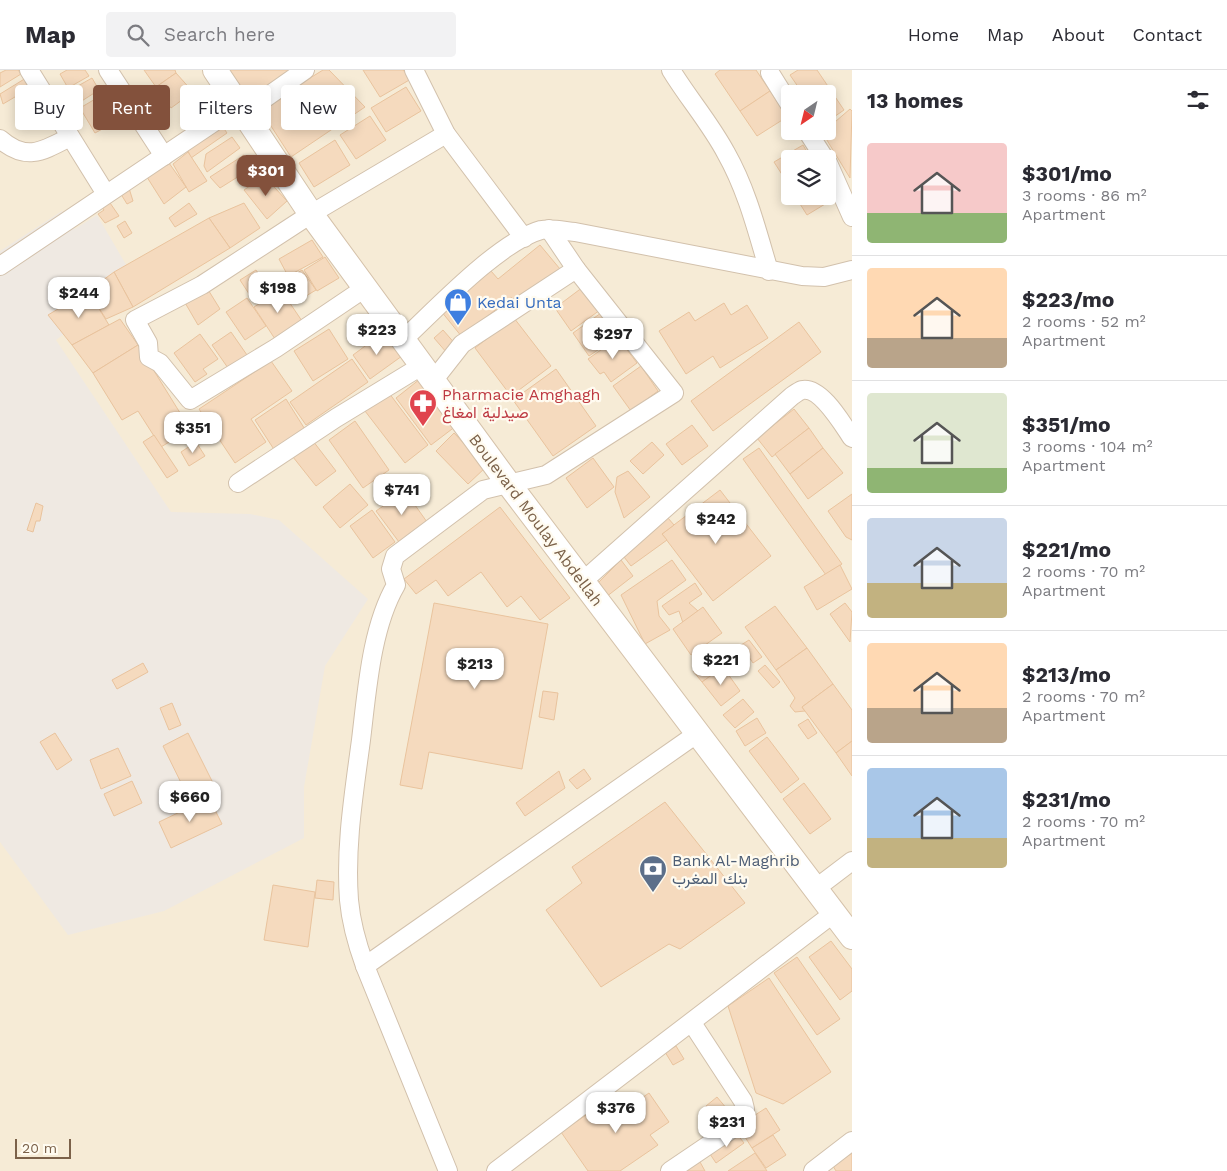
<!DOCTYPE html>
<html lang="en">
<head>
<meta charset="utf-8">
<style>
  body { margin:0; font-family:"Work Sans",Vazirmatn,sans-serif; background:#f2f2f3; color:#2b2b33; height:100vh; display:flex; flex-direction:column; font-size:19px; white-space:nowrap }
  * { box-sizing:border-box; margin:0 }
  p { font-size:16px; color:#7c7c81 }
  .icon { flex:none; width:28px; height:28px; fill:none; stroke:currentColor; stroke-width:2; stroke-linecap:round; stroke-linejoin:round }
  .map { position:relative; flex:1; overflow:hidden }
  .drawer { display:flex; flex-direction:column; background:#fff; width:375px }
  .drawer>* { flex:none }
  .guide { position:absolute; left:15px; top:15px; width:475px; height:45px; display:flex; gap:10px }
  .needle { width:32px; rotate:215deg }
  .buttons { position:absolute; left:781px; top:15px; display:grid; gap:10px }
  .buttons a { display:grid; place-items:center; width:55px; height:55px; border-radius:5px; background:#fff; box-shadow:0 2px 12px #0003; font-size:25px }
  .scale { position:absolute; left:15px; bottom:12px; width:56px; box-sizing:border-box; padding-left:5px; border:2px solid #7b6149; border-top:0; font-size:14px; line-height:18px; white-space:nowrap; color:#7b6149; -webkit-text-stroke:4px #fffbf0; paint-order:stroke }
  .price { position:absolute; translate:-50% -42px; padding:0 11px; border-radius:10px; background:#fff; color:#222; font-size:16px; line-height:32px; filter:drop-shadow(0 1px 2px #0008) }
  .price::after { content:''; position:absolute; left:50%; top:30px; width:15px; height:11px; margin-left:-8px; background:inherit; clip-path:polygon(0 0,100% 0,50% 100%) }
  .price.on { background:#83513c; color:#fff }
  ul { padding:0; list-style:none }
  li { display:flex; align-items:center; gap:15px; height:125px; padding:0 15px }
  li+li { border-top:1px solid #e1e1e2 }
  li span { display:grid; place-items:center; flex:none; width:140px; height:100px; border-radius:5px; color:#555 }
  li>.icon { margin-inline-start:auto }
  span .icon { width:60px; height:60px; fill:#fffc; stroke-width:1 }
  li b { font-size:21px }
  h2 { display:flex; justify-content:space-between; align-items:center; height:60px; padding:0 15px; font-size:21px }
  .tag { padding:0 18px; border-radius:5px; background:#fff; box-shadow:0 2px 12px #0003; font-size:18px; line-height:45px }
  .tag.on { background:#83513c; color:#fff }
  header { display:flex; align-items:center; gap:30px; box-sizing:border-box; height:70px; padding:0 25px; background:#fff; border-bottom:1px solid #e1e1e2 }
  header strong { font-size:24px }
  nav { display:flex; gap:28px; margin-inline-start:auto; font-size:18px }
  .search { width:350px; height:45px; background:#f2f2f3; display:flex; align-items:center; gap:12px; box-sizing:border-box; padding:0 18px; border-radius:5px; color:#7c7c81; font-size:19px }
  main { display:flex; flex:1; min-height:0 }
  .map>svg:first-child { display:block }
</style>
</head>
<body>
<header>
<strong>Map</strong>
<div class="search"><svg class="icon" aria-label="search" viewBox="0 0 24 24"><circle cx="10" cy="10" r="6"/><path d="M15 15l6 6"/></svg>Search here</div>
<nav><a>Home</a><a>Map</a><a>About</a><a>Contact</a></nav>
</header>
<main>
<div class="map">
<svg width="852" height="1101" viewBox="0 0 852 1101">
  <rect width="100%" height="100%" fill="#fef8e8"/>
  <path fill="#f6ebd6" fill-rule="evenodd" d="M 0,0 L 852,0 L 852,1101 L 0,1101 ZM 790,24 L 828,24 L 828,61 L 790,61 ZM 790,89 L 828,89 L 828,126 L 790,126 Z"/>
  <polygon fill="#efe9e2" points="62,141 75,159 97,145 135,210 56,270 171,442 250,444 279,450 368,529 325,596 304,717 304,768 164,841 68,865 0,772 0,181"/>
  <g fill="#f5dabe" stroke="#e9c39d">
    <polygon points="6,0 18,0 21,4 0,17 0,3"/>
    <polygon points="67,0 85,0 89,6 68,18 60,4"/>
    <polygon points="144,0 175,0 176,3 156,17"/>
    <polygon points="229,0 295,0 249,28"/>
    <polygon points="323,0 329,0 365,37 291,87 260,39"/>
    <polygon points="363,0 403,0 411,9 380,27"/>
    <polygon points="720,0 756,0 770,21 740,41 715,4"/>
    <polygon points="798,0 817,0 844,40 828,51 828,24 803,24 790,5"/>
    <polygon points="176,3 193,22 171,38 156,17"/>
    <polygon points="26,8 34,23 23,29 20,24 3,34 0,24"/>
    <polygon points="92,8 99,20 77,34 69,21"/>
    <polygon points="406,17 421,41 386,62 371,38"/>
    <polygon points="770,21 787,47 757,66 740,41"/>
    <polygon points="102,25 117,51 95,63 80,38"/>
    <polygon points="850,39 852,41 850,108 822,62 828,61 828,58"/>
    <polygon points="370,46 386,70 356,89 340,65"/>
    <polygon points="220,53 227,63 191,88 186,76"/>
    <polygon points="232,67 240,78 207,102 204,96 206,84"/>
    <polygon points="335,70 350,95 314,117 299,93"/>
    <polygon points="803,75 811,89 790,89 790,117 774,92"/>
    <polygon points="188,82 207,111 189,122 173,94"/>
    <polygon points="244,85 252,98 220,118 210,107"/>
    <polygon points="164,86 186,117 164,134 145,104"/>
    <polygon points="264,106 287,131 267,149 244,120"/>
    <polygon points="128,115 133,131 127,134 119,121"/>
    <polygon points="828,115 835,128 807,145 795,126 828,126"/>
    <polygon points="108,130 119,146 105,153 98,144 104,140 99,133"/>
    <polygon points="189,133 197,144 175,157 169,148"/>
    <polygon points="244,133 260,158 230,178 209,148"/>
    <polygon points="209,148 230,178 133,237 114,202"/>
    <polygon points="125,151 132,163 124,168 117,156"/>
    <polygon points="312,170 323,187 288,206 279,189"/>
    <polygon points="540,175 560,199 517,234 511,227 462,267 441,241 491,201 498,209"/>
    <polygon points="325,187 339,208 317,221 304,200"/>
    <polygon points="256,200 271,223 255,233 240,210"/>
    <polygon points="302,200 316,220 301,229 288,209"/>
    <polygon points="114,202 133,237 106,249 88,221"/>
    <polygon points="583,217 600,240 571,261 555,238"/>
    <polygon points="207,218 220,239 198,255 184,231"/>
    <polygon points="281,220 302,251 275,269 254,237"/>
    <polygon points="88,221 109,255 72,275 48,245"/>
    <polygon points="247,228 266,256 245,270 226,242"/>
    <polygon points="724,233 731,245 747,235 768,268 720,298 713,286 686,304 659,261 689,242 695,251"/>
    <polygon points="601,243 617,267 589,286 573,263"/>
    <polygon points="514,248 551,296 511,326 475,278"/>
    <polygon points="120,249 138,275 93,303 72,275"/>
    <polygon points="799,252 821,282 713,361 691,331"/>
    <polygon points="329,259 348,289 313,311 294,281"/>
    <polygon points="443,260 457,276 447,283 434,268"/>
    <polygon points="231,262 247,285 228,298 212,275"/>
    <polygon points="384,262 402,286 370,309 353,285"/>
    <polygon points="200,264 218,289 203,299 207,304 195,312 174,283"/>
    <polygon points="618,268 637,293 611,312 604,302 600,304 588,289"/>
    <polygon points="138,275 190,359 161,377 138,341 122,350 93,303"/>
    <polygon points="352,289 368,312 306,355 290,332"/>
    <polygon points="271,291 292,321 251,349 266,372 235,393 199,339"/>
    <polygon points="641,296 658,321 631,341 613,316"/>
    <polygon points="556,299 596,356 553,386 513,330"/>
    <polygon points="420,309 456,356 431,375 396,328"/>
    <polygon points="389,323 428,375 405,393 365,341"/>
    <polygon points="286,329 306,361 275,381 255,350"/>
    <polygon points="794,339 809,358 772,387 757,368"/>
    <polygon points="355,351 389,400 363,418 329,370"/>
    <polygon points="692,355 708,376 682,395 666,374"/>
    <polygon points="809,358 823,378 790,404 775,384"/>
    <polygon points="454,363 486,397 468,414 436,381"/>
    <polygon points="154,365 178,401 167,408 143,372"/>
    <polygon points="313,371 336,401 316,416 293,387"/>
    <polygon points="196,372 205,386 189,396 181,382"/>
    <polygon points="652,372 664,385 643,404 630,391"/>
    <polygon points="759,378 842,494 826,505 743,389"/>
    <polygon points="823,378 843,403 808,429 790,404"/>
    <polygon points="593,388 614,417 587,438 566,408"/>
    <polygon points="628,401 650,427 624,448 615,422 617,407"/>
    <polygon points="350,414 368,435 340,458 323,437"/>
    <polygon points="720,420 771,486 713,531 662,464"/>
    <polygon points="405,421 427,452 399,472 376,441"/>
    <polygon points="852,424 852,470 846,467 828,441"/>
    <polygon points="36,433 43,436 40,451 36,451 33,462 27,460"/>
    <polygon points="500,437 570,528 540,550 521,526 507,537 481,502 448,526 436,510 416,524 404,509"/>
    <polygon points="372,440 395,472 373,488 350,456"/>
    <polygon points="668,448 674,455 662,464 667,470 631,496 621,483"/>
    <polygon points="621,490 633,506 606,527 596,515"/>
    <polygon points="672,490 686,510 657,531 659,546 670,560 645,574 621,525"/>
    <polygon points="840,495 852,519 817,540 804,517"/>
    <polygon points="695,513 702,524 689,533 698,541 683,553 679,541 669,545 662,536"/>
    <polygon points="434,533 548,554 522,699 429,682 422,719 400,715"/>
    <polygon points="845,533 852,542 850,572 830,544"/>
    <polygon points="775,536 807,578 776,600 745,557"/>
    <polygon points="703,537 722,563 691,585 673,559"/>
    <polygon points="749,570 762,587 753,593 741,575"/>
    <polygon points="807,578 833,614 802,637 805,641 795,642 790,636 795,628 776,600"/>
    <polygon points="714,585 723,597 702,612 693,601"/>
    <polygon points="143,593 148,602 117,619 112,610"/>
    <polygon points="765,595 780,612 773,618 758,601"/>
    <polygon points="723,597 740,621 721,636 702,612"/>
    <polygon points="833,614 852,640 852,671 836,683 802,637"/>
    <polygon points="543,621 558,623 554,650 539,647"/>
    <polygon points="743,629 754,642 735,658 723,645"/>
    <polygon points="172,633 181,655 169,660 160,638"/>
    <polygon points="757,648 766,663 745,676 736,661"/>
    <polygon points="808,649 817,663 808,669 798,655"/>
    <polygon points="55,663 72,690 57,700 40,672"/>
    <polygon points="188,663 215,717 189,729 163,676"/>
    <polygon points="767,667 799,709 781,723 749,681"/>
    <polygon points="852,671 852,706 836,683"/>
    <polygon points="118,678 131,706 101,719 90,690"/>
    <polygon points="584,699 591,709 577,719 569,710"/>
    <polygon points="559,701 565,718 525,746 516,733"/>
    <polygon points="132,711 142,733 114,746 104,724"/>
    <polygon points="804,713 831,749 810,764 783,729"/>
    <polygon points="209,728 222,754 171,778 159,752"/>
    <polygon points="665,732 745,833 680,879 669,874 601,917 546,840 582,813 572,797"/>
    <polygon points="317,810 334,812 333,830 315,828"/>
    <polygon points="273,815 315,822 308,877 264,870"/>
    <polygon points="831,871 852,899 852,921 840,930 809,887"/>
    <polygon points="797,887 840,949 817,965 774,903"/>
    <polygon points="769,908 831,1002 783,1034 756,1023 728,936"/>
    <polygon points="676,976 684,989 673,995 665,982"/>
    <polygon points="649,1023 669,1052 650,1065 658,1075 620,1101 588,1101 561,1062 610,1029 616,1038 629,1029 633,1034"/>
    <polygon points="717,1027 727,1039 715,1048 706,1036"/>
    <polygon points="766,1038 780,1060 752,1078 738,1056"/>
    <polygon points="737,1064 744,1073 716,1093 710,1084"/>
    <polygon points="773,1065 786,1085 766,1098 752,1078"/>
    <polygon points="755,1083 767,1101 728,1101"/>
    <polygon points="852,1083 852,1101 836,1101 833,1096"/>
    <polygon points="700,1092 705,1101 683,1101"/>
  </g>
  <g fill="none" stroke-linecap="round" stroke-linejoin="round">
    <g stroke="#d2c1ac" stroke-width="20">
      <g id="minor">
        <polyline points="29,0 106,124"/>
        <polyline points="108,0 164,86"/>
        <polyline points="414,0 446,64 524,168"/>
        <path d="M 671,0 C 688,28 710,53 726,83 C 747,120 757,161 769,201"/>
        <polyline points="770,3 790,35"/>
        <polyline points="244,43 305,0"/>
        <polyline points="807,61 825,89"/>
        <path d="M 0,69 C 26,92 43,81 70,67"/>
        <polyline points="828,93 852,147"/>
        <polyline points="0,196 238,36"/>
        <polyline points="365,218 276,278 190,330 160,293 149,287 148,273 135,250 202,215 311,144 446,64"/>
        <path d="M 404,269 C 436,239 500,171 541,160 C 552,158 564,161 575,162 L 802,206 L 824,207 L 852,200"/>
        <polyline points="433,311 462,274 576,199"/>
        <polyline points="238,413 336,348 423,295"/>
        <path d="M 582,512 L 792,326 C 795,324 799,321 802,320 C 821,316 843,355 852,368"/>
        <polyline points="815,819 852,791"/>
        <path d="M 365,896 C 357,874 351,853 349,830 C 345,776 354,723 361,670 C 367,621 371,558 396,515 L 391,499 L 395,486 L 483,420 L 546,405 L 674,323 L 576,199 L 549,159"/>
        <polyline points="448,1101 365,896 698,663"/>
        <polyline points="496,1101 834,843"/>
        <polyline points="670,1101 735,1057 745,1039 743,1031 692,953"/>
        <polyline points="813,1101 852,1071"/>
      </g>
    </g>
    <g stroke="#d5c2aa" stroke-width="26">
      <polyline id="secondary" points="215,0 311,144 508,413 852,867"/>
    </g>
    <use href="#minor" stroke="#fff" stroke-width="18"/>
    <use href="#secondary" stroke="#fff" stroke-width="24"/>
  </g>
  <defs>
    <g id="shop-pin" transform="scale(1.4375)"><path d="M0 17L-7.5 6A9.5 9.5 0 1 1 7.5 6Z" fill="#3f7fe0" stroke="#fffbf0"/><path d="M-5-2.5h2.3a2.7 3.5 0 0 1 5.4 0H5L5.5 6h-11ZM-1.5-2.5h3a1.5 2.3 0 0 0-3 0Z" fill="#fff"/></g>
    <g id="pharmacy-pin" transform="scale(1.4375)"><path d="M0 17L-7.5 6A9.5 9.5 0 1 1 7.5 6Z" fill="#e0444e" stroke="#fffbf0"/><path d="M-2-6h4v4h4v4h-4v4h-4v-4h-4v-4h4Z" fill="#fff"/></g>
    <g id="bank-pin" transform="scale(1.4375)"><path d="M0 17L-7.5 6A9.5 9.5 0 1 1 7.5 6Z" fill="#5c6f8a" stroke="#fffbf0"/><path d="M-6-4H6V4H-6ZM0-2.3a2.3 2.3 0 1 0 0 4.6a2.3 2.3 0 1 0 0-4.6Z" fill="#fff"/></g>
  </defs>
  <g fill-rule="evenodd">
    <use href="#shop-pin" x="458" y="232"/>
    <use href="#pharmacy-pin" x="423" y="333"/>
    <use href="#bank-pin" x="653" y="799"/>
  </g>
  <g text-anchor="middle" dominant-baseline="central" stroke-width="4.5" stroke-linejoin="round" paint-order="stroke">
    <g font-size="16" fill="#366cbe" stroke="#fffbf0" text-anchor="start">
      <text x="477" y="232">Kedai Unta</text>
    </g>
    <g font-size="16" fill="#be3a42" stroke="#fffbf0" text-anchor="start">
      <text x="442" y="324">Pharmacie Amghagh<tspan x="442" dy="18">صيدلية امغاغ</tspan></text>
    </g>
    <g font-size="16" fill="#7b6149" stroke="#fffbf0">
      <text transform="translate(536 450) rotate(53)">Boulevard Moulay Abdellah</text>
    </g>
    <g font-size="16" fill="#4e5e75" stroke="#fffbf0" text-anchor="start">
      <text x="672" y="790">Bank Al-Maghrib<tspan x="672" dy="18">بنك المغرب</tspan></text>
    </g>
  </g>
</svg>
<div class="buttons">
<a><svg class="needle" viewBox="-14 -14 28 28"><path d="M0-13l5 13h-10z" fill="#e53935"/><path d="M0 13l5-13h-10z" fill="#7c7c81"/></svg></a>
<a><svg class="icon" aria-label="layers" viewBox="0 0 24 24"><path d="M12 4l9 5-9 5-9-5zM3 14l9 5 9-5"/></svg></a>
</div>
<div class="scale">20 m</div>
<b class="price on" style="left:266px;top:127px">$301</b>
<b class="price" style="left:278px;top:244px">$198</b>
<b class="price" style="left:79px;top:249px">$244</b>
<b class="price" style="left:377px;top:286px">$223</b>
<b class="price" style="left:613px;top:290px">$297</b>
<b class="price" style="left:193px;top:384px">$351</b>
<b class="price" style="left:402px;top:446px">$741</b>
<b class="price" style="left:716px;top:475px">$242</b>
<b class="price" style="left:721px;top:616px">$221</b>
<b class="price" style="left:475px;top:620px">$213</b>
<b class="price" style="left:190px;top:753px">$660</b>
<b class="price" style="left:616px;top:1064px">$376</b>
<b class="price" style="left:727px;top:1078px">$231</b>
<div class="guide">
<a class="tag">Buy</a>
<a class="tag on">Rent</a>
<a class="tag">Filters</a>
<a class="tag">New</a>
</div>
</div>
<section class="drawer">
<h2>13 homes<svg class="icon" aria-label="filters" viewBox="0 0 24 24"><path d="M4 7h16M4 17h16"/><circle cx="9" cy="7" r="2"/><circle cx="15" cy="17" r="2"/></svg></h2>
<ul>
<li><span style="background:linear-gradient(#f6c9c9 70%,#8fb573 0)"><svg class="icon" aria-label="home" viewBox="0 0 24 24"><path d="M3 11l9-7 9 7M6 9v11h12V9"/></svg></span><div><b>$301/mo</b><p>3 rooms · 86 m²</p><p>Apartment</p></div></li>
<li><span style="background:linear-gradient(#ffd9b3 70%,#b9a48a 0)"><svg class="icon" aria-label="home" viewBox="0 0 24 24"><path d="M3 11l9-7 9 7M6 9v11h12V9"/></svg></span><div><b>$223/mo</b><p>2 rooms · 52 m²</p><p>Apartment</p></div></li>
<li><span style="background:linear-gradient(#dfe7d0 75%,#8fb573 0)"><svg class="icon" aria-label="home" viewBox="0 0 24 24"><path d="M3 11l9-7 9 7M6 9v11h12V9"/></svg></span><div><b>$351/mo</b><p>3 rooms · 104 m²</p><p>Apartment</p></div></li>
<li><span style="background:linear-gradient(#c9d6e8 65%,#c2b280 0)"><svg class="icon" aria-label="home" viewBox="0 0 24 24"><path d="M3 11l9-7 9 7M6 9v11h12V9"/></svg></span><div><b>$221/mo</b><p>2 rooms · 70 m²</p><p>Apartment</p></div></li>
<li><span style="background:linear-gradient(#ffd9b3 65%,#b9a48a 0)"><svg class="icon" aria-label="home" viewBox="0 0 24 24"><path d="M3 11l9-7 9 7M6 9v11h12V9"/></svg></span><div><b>$213/mo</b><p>2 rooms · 70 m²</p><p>Apartment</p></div></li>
<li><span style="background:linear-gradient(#a9c7e8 70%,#c2b280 0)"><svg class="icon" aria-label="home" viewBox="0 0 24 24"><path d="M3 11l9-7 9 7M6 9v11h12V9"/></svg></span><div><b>$231/mo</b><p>2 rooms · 70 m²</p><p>Apartment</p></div></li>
</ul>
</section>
</main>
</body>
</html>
